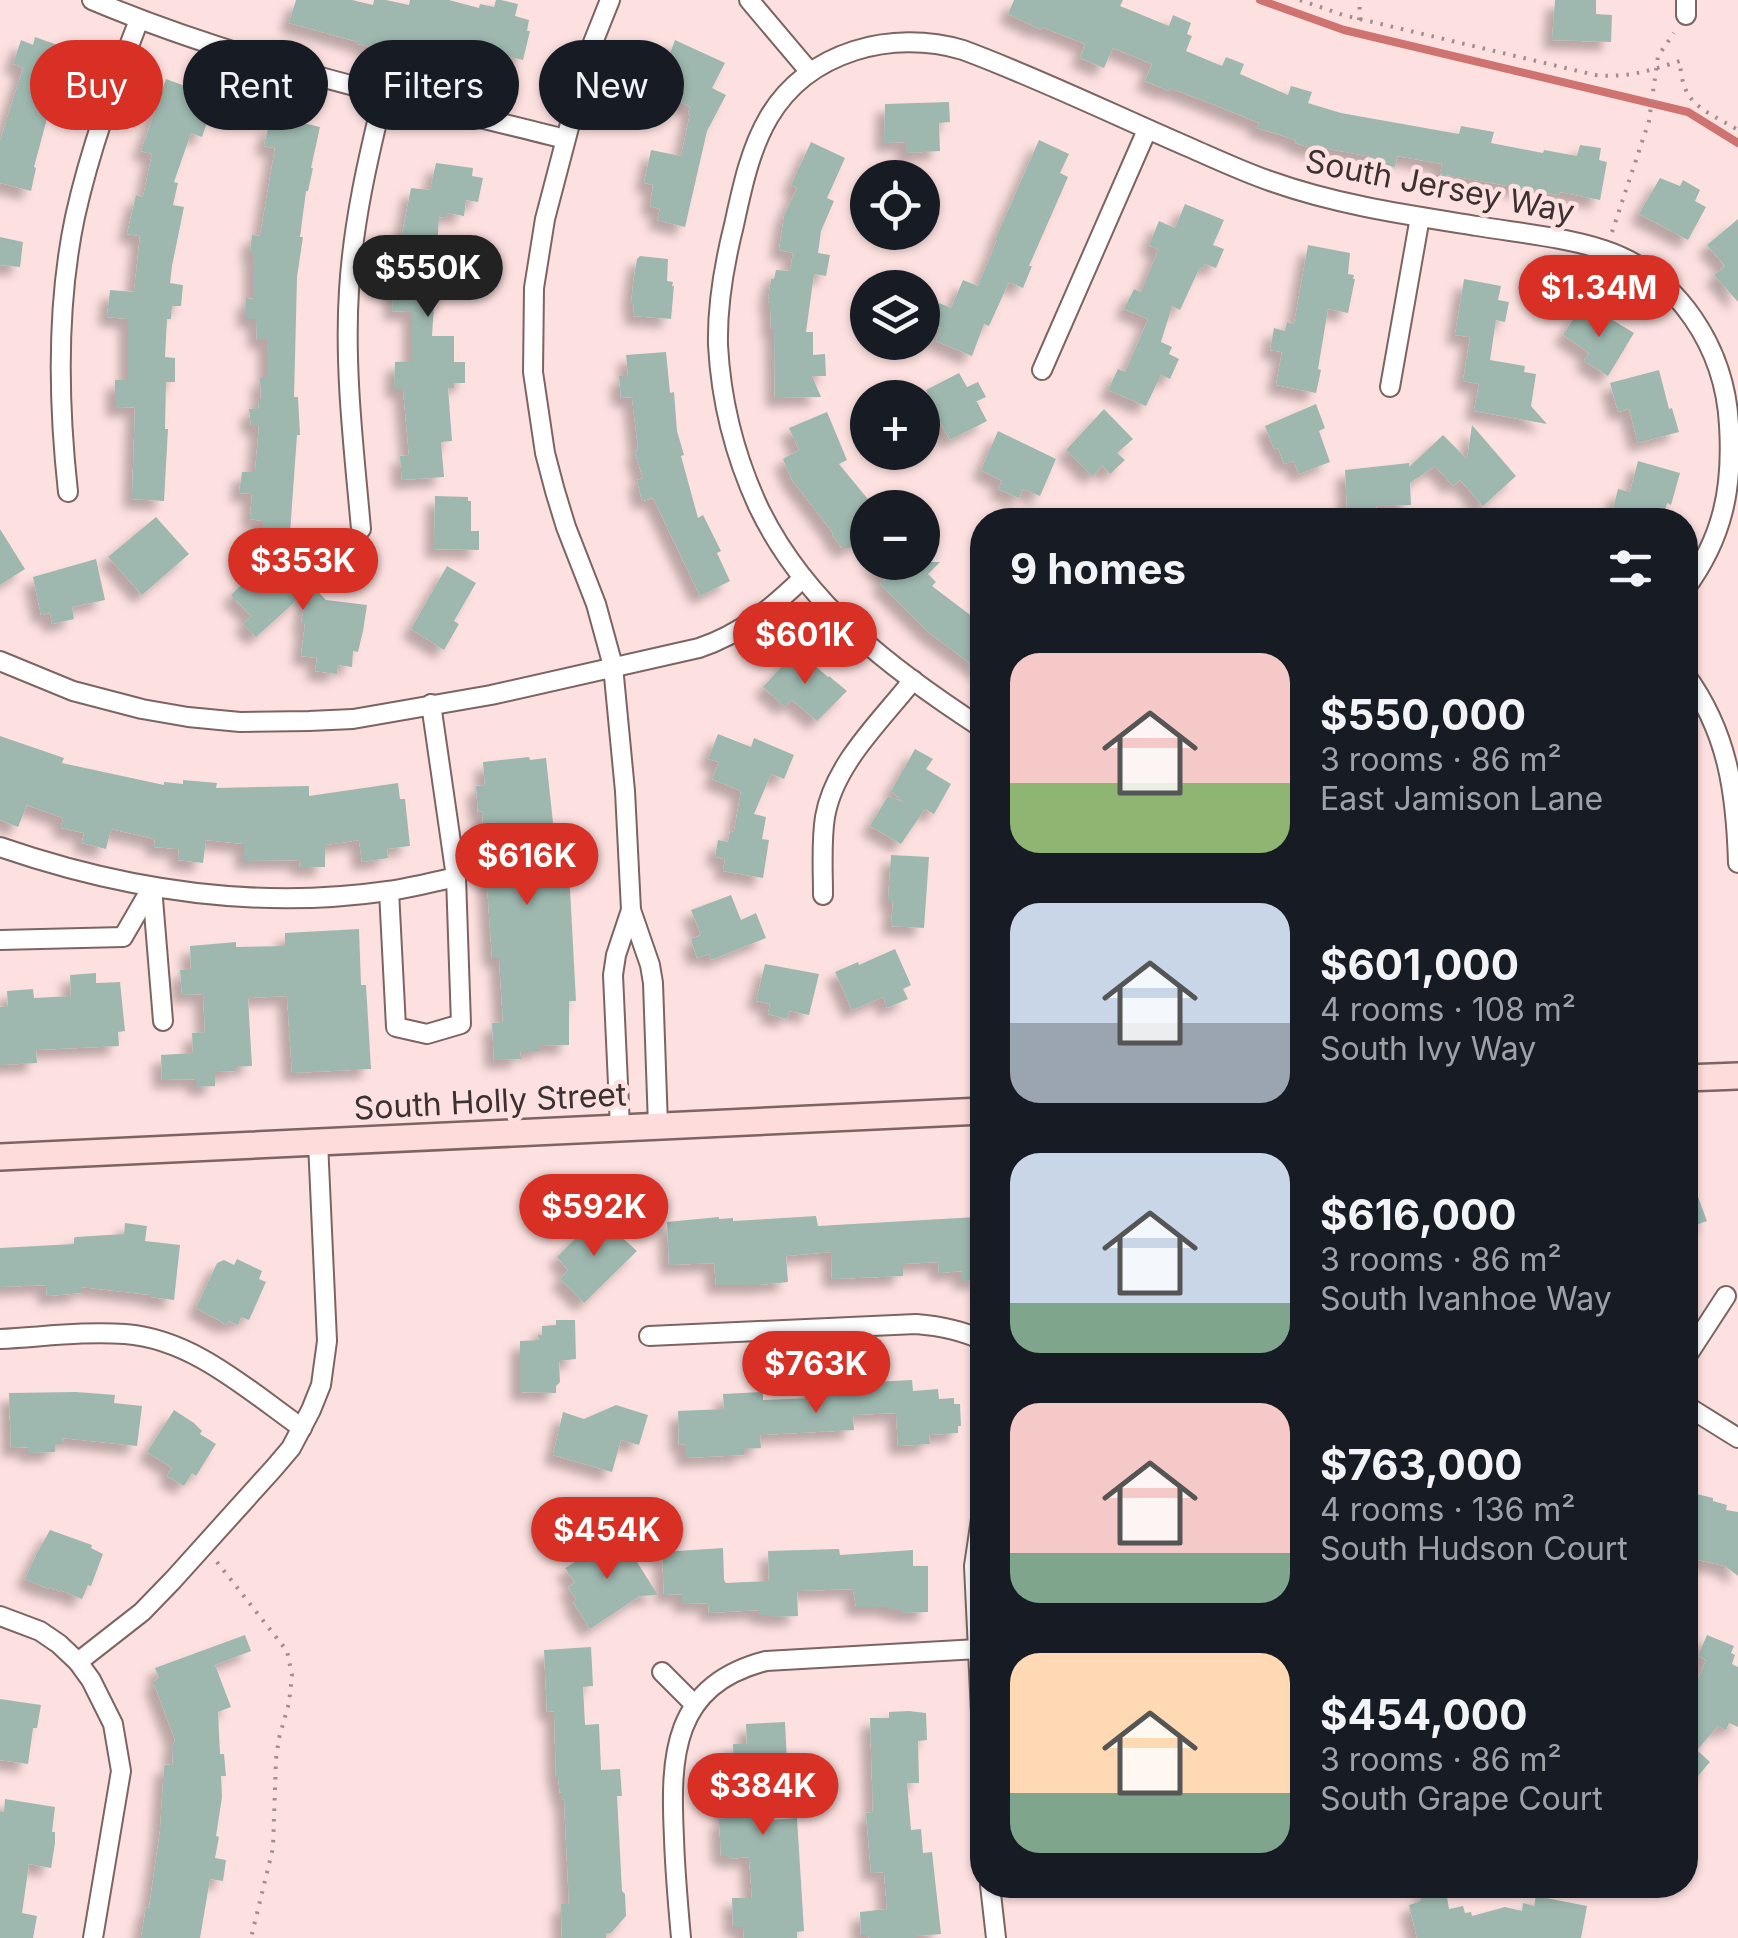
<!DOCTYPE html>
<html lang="en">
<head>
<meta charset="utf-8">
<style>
  body { margin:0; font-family:Inter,sans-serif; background:#242831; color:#f1f3f6; height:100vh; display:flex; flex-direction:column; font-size:38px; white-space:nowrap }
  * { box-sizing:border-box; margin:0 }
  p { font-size:32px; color:#9ea1a6 }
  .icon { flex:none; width:55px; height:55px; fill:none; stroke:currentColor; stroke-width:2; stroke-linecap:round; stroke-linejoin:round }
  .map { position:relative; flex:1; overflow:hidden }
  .details { position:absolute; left:970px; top:508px; width:728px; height:1390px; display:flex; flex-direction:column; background:#171b24; border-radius:40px; box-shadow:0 2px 8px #0004 }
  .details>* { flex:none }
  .hud { position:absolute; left:30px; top:40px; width:790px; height:90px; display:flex; gap:20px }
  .buttons { position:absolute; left:850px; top:160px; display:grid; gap:20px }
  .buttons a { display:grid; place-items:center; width:90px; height:90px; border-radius:50%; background:#171b24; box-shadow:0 2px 8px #0004; font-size:50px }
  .price { position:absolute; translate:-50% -85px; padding:0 22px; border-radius:35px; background:#d93025; color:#fff; font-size:32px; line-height:65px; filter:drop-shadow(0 2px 5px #0008) }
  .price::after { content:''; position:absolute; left:50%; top:60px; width:30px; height:22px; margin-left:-15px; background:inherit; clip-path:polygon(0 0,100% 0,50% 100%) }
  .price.active { background:#222; color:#fff }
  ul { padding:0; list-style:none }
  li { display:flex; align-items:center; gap:30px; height:250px; padding:0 40px }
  li span { display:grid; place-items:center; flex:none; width:280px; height:200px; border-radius:30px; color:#555 }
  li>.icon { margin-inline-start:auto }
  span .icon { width:120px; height:120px; fill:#fffc; stroke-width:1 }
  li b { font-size:42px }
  h2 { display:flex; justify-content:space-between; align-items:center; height:120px; padding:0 40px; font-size:42px }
  .tag { padding:0 35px; border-radius:45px; background:#171b24; box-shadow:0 2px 8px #0004; font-size:35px; line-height:90px }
  .tag.active { background:#d93025; color:#fff }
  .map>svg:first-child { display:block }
</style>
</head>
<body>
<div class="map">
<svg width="1738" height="1938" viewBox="0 0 1738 1938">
  <defs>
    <filter id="shadow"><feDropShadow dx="-9" dy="9" stdDeviation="5" flood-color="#0004"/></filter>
  </defs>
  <rect width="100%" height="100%" fill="#fde1e0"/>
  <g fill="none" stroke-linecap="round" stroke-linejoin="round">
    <polyline stroke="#cf7370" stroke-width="8" points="1260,0 1344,30 1688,112 1738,143"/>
  </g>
  <g fill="#9eb8af" filter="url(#shadow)">
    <polygon points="296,0 352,0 373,5 374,0 386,0 409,5 410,0 449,0 479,8 480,4 494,7 496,0 501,0 518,4 515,16 529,20 527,31 530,31 523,60 491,52 486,70 448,62 447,66 358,44 358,42 289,23"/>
    <polygon points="1014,0 1123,0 1120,6 1169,26 1173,15 1191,23 1187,34 1192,36 1186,51 1222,66 1226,57 1244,64 1240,74 1288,95 1291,86 1312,92 1308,103 1341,113 1459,134 1461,126 1494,132 1491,143 1543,153 1544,150 1577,156 1580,145 1601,148 1599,160 1607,162 1600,200 1560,192 1559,195 1440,174 1442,164 1397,156 1395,167 1371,162 1372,157 1319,147 1318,150 1295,143 1296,140 1257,128 1259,123 1207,102 1170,88 1169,91 1145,81 1152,64 1113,48 1104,68 1080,58 1085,44 1042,27 1041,30 1008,14"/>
    <polygon points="1555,0 1596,0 1596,14 1612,15 1611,42 1552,40"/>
    <polygon points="35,37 66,48 60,63 66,65 52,112 49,111 34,167 36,168 31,191 0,183 0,141 23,68 13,64 21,40 33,45"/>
    <polygon points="675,40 725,63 712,88 726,95 707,131 685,227 657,220 660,209 650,206 653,185 644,183 651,150 681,156 690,114 688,113 690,107 674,99 678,90 648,74 660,51 669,56"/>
    <polygon points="166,79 204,93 198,110 210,114 202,137 191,133 174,182 178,183 173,205 184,207 172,266 170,283 183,285 181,306 172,306 171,319 167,319 165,357 175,358 175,382 166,382 165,429 168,429 164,501 132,499 135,407 115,408 115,380 128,380 128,319 107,317 110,290 134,292 140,236 127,234 136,195 143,197 152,154 141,151"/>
    <polygon points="949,102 950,122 939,123 940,151 906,153 906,142 884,143 885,104"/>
    <polygon points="282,118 320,127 311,168 313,168 308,191 306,191 300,237 303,237 297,277 294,397 298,397 300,435 297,435 290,533 263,531 263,521 250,519 252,494 239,493 242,472 255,472 259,426 251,426 249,409 259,408 258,399 261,399 260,378 267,378 267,340 257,340 256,319 246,319 246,298 253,299 253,253 250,253 252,235 260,236 275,148 264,146 269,124 280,127"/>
    <polygon points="1039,140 1069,154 1060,173 1068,177 1029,266 1032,266 1023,288 1009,282 989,326 984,324 972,356 936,341 941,328 931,324 939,303 951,308 963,280 978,286 997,240 995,240"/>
    <polygon points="811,142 845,158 827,198 834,201 821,231 818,253 830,255 826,276 814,274 806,332 813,332 813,355 825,354 826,376 812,376 821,397 775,398 774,329 771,329 770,303 768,302 771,279 774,279 776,270 790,271 793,253 779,250 784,216 797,188 791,185"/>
    <polygon points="436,163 473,168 472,176 483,178 478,202 466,200 464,216 447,213 446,218 439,217 436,266 449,267 448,291 435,290 432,336 454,336 454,362 465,362 465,383 454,383 454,388 448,388 452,441 441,442 444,477 402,480 400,456 409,455 403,389 394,389 395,362 412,361 412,312 392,311 397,245 400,245 411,188 430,190"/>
    <polygon points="1660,178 1680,186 1683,180 1700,190 1695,201 1706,207 1688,240 1639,214"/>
    <polygon points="1185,204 1224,220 1213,245 1224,249 1216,268 1205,264 1203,269 1200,267 1180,310 1172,306 1161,342 1172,347 1169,354 1179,359 1170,379 1161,375 1146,406 1108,390 1118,369 1125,372 1148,319 1124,309 1134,289 1141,292 1151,268 1158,249 1149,245 1159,221 1175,228"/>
    <polygon points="1738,219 1738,302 1714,275 1725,266 1707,245"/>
    <polygon points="0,237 23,242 20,267 0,265"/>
    <polygon points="1308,245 1350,253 1348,274 1354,275 1353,279 1355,279 1348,313 1328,309 1318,369 1321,370 1316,393 1276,385 1282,352 1270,350 1274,328 1285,331 1287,322 1294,324"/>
    <polygon points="640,256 668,259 667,281 673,282 672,286 674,286 671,319 633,316 634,304 631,304 634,277 637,259"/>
    <polygon points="1464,279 1501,286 1498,300 1509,302 1505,322 1496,320 1490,360 1525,366 1524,372 1536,374 1531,406 1547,424 1474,411 1479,384 1463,381 1470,337 1455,335"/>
    <polygon points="1579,310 1597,320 1601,313 1634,333 1608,376 1584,361 1589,353 1563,335"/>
    <polygon points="666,352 670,393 674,392 677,431 684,455 681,456 698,518 703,515 721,551 717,553 730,581 700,596 653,498 642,501 637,480 643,478 635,453 638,448 632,397 621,398 619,376 628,376 626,355"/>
    <polygon points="1659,370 1669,409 1672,408 1679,432 1638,443 1629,409 1618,412 1610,383"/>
    <polygon points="959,373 967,387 978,382 986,397 975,402 977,402 987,421 950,440 939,420 931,424 923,408 932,403 926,390"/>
    <polygon points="1316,404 1325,428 1319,431 1330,462 1299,474 1293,461 1284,464 1278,448 1274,449 1265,426"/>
    <polygon points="1104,409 1133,439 1117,453 1125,460 1110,474 1103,466 1092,476 1066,450"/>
    <polygon points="827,412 847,460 839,464 872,504 868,508 868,534 850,548 842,548 832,535 833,533 792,480 783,459 799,450 789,428"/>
    <polygon points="1472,425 1516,476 1483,506 1460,480 1453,486 1435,466 1410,483 1411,505 1376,506 1377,518 1356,520 1355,508 1347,508 1345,470 1409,463 1409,467 1443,435 1467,459"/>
    <polygon points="998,431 1056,459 1040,496 1023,489 1019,498 998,489 1002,481 981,470"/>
    <polygon points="1638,461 1680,473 1671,505 1667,503 1662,520 1621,520 1623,513 1613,509 1618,489 1630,492"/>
    <polygon points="435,496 468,497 468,501 471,501 471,531 479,531 479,550 434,549"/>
    <polygon points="156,517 189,554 142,595 108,557"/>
    <polygon points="0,529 25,569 0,585"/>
    <polygon points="279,549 326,600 367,605 363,631 358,652 353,651 352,667 338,665 337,674 315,671 317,658 301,656 305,624 301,624 307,591 256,637 243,624 251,616 231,595"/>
    <polygon points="96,559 105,600 72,607 74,619 52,624 50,613 41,615 33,577"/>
    <polygon points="870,562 940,562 928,574 936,582 932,586 982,624 982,672 928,632 880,584 886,578"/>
    <polygon points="447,566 476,583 454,621 459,624 444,650 411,629"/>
    <polygon points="797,650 828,677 829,676 847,691 817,721 792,700 785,707 763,687"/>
    <polygon points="718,734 751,747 754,738 794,755 784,779 771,774 754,814 766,817 762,839 769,840 763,878 723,871 725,859 715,857 718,840 728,842 730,831 734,832 741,791 712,779 719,762 708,759"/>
    <polygon points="0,736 64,758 62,763 164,785 164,782 183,784 183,780 217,783 216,788 309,786 309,796 398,783 400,799 405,799 410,846 387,849 388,858 362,862 359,840 325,845 325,867 300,867 299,860 244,861 244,844 206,840 203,863 178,860 179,849 154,847 155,839 111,829 106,849 82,843 84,833 61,828 63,818 27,805 18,827 0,820"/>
    <polygon points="915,749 933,759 926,769 951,784 934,814 925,809 901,844 870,826 888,796 903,802 891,791"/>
    <polygon points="529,757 530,760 546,758 555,841 559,841 563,871 569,871 576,1001 569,1001 569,1045 540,1046 540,1051 520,1051 521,1059 494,1060 492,1023 503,1022 499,958 492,958 482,811 478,812 476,786 485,785 483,762"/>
    <polygon points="891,855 929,857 924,928 891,926 893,901 888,901"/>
    <polygon points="731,895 741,920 756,913 766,938 711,960 709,954 697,958 691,939 701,935 691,910"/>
    <polygon points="359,929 361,985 366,985 371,1069 292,1073 287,996 248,998 252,1066 235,1067 235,1071 215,1072 215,1086 196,1087 196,1079 162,1080 161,1055 193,1053 192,1033 205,1032 203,994 182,995 180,970 191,970 190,946 236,942 236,947 285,946 285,933"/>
    <polygon points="895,949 911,985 903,989 908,999 887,1008 883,997 852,1010 835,972 858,962 859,965"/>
    <polygon points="765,964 819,974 809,1015 789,1011 787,1019 768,1014 770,1004 756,1001"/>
    <polygon points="96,973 96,983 120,982 125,1031 118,1032 119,1046 36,1050 37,1063 0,1065 0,1007 8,1006 7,991 33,989 34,998 71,996 70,975"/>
    <polygon points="1685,1167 1687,1167 1707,1221 1685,1229"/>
    <polygon points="598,1216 637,1251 584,1303 560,1279 568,1270 557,1257"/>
    <polygon points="816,1216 818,1226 977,1217 978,1228 982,1228 982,1280 962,1281 962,1271 939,1273 938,1262 903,1264 903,1276 832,1279 831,1252 786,1256 788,1282 758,1285 716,1285 714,1263 669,1265 667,1222 719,1217 719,1219 733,1218 733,1221"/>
    <polygon points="125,1223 147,1226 145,1241 180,1245 174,1300 151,1297 151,1295 81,1287 81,1293 47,1296 46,1285 0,1287 0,1248 74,1244 74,1238 76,1237 124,1234"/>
    <polygon points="237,1259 262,1271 259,1279 266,1282 249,1320 241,1317 238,1325 229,1321 227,1325 196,1308 217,1263 224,1260 234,1265"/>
    <polygon points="556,1320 575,1320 576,1359 559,1361 560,1382 556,1386 556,1393 520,1392 520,1341 539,1340 538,1335 542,1335 542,1326 556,1325"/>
    <polygon points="912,1380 913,1391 938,1389 939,1399 954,1398 954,1404 960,1404 961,1426 958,1426 958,1433 929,1435 930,1444 898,1446 896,1413 853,1415 854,1430 760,1435 761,1448 744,1449 744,1455 685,1458 685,1444 679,1445 678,1411 724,1409 723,1394 763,1392 763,1400 813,1398 813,1385"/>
    <polygon points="76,1392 115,1395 114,1403 142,1406 137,1446 62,1438 63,1444 55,1444 55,1452 28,1453 28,1447 11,1448 9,1393"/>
    <polygon points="616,1405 648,1415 639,1445 621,1440 612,1472 553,1455 563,1412 584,1419"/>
    <polygon points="174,1410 194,1423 202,1431 200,1434 216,1444 196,1476 192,1473 184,1486 167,1476 172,1468 147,1452"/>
    <polygon points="1685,1491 1713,1498 1713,1501 1727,1505 1726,1510 1738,1512 1738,1576 1725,1566 1685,1557"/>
    <polygon points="50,1530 92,1545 91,1548 103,1554 91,1586 88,1585 82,1599 60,1590 60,1592 49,1587 48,1589 25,1579 37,1553"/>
    <polygon points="615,1538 624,1551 628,1548 658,1595 640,1596 590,1629 573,1602 576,1599 568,1587 575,1583 565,1568"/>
    <polygon points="723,1548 724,1580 726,1583 769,1581 768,1551 839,1549 840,1555 913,1550 913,1566 928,1566 928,1612 902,1613 902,1610 890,1610 890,1607 856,1607 853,1589 797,1591 798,1616 771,1617 771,1615 759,1615 759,1610 709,1613 708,1603 682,1604 682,1594 664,1595 662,1552"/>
    <polygon points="245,1635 251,1651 215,1665 231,1707 218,1712 220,1754 224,1754 226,1776 221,1776 222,1797 216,1836 219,1837 215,1858 226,1860 223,1881 210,1879 200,1938 141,1938 146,1907 149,1908 160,1831 164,1767 165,1765 173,1764 172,1746 175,1740 154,1684 154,1681 159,1678 155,1668"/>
    <polygon points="1707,1635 1734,1646 1731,1653 1735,1655 1732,1664 1738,1667 1738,1727 1729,1723 1726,1730 1718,1726 1697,1750 1710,1762 1685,1791 1685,1710 1706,1660 1698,1656"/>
    <polygon points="591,1647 593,1686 583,1687 585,1725 599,1724 601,1770 620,1769 622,1796 617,1796 622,1891 625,1894 626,1916 611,1933 606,1933 606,1938 562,1938 561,1904 569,1904 564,1799 562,1800 562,1792 560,1793 558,1777 556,1777 554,1711 547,1712 544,1650"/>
    <polygon points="0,1699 41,1705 37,1728 33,1728 28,1764 0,1760"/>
    <polygon points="909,1711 926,1713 927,1740 918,1741 919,1783 907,1783 911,1830 921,1829 923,1853 932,1852 941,1934 916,1936 916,1938 869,1938 868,1935 861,1935 860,1912 887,1909 884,1872 871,1873 866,1813 873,1812 870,1718 889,1718 889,1712"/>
    <polygon points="785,1722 788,1783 755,1784 756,1821 797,1818 804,1931 797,1932 797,1938 744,1938 743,1927 733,1927 732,1898 752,1898 749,1857 728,1859 728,1856 721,1856 719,1819 726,1818 724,1769 734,1769 733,1744 747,1744 746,1724"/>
    <polygon points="5,1799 55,1807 52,1832 55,1832 55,1843 51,1868 29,1864 22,1913 37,1916 33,1938 0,1938 0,1811 4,1812"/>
    <polygon points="1430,1885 1445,1885 1449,1909 1463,1906 1465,1913 1471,1912 1472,1916 1505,1907 1522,1911 1523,1903 1534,1906 1536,1896 1587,1906 1581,1938 1417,1938 1409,1905 1419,1902"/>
  </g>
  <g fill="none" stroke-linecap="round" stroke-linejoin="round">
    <g stroke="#7b6462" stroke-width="22">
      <g id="minor">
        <path d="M 92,0 C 244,64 406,99 565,139"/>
        <polyline points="610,0 588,55 545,219 534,288 533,372 545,453 555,491 566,527 596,604 613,666 625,791 631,910 650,965 653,983 658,1126"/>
        <polyline points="749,0 809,71"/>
        <polyline points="1686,0 1686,15"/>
        <polyline points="1042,370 1147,130"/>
        <polyline points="1390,387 1420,217"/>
        <path d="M 68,492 C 58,401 56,307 75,217 C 90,149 114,84 139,20"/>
        <path d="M 361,529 C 354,450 344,369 349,290 C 353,223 368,158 384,93"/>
        <path d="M 0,661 L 73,691 L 142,709 L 188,717 L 240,722 L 309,721 L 353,719 L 491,695 L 699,648 C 741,634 772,608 803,578"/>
        <path d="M 1685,674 C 1728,732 1736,793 1738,863"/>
        <path d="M 982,728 C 894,671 805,605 758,506 C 735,456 721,401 718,345 C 717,304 724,265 734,225 C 742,188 750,149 769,117 C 808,51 892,29 963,50 C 1041,79 1116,116 1193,149 C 1218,160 1244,172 1270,181 C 1337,205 1408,215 1477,226 C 1519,233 1564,237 1604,250 C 1679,275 1725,349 1729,425 C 1733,488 1723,538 1685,589"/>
        <path d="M 0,847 C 125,890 257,910 388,891 C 411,888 433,882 456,877 L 431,704"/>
        <polyline points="152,887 163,1021"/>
        <polyline points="389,891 396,1027 427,1034 461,1024 456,877"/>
        <path d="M 823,895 C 823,869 821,842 825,817 C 834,764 881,721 913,680"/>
        <polyline points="0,940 123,937 152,887"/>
        <polyline points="620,1128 613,975 616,955 631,910"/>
        <path d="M 649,1336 L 916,1324 C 940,1326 961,1330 982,1340"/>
        <path d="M 0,1339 C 41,1337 84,1331 125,1334 C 193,1339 248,1390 302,1428"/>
        <polyline points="1685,1359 1726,1296"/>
        <polyline points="1685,1405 1738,1438"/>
        <polyline points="982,1512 974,1566 982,1734"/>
        <polyline points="0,1616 40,1631 59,1644 78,1662 91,1680 113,1724 121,1771 93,1938"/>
        <polyline points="78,1662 142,1612 173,1580 274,1468 291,1448 311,1410 321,1385 327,1341 318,1142"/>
        <polyline points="662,1672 695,1705"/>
        <polyline points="990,1885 996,1938"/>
        <path d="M 681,1938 C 678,1905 675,1872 674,1838 C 670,1756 672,1685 766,1661 L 978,1649"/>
      </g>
    </g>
    <g stroke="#7b6462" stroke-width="30">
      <g id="secondary">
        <polyline points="1685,1078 1738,1076"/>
        <polyline points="0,1157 982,1111"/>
      </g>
    </g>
    <g stroke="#a18e8d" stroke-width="4" stroke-dasharray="2.5 8" stroke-linecap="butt">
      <path d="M 1300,0 L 1343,15 L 1595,75 C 1628,78 1648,71 1680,61 C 1682,106 1703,109 1738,130"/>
      <polyline points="1359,20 1360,0"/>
      <polyline points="1612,232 1649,121 1658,56 1674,33"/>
      <polyline points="217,1562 287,1651 292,1675 289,1703 279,1738 276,1759 273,1848 251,1938"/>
    </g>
    <use href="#minor" stroke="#fff" stroke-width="18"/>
    <use href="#secondary" stroke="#fedcdb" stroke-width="25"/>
  </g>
  <g text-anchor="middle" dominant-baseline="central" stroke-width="9" stroke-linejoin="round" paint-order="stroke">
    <g font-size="32" fill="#3b3130" stroke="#fde1e0">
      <text transform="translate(1440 186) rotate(11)">South Jersey Way</text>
      <text transform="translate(490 1101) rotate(-3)">South Holly Street</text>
    </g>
  </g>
</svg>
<div class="buttons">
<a><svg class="icon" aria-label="locate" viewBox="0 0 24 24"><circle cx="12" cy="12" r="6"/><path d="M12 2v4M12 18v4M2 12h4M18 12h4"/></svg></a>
<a><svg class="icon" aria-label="layers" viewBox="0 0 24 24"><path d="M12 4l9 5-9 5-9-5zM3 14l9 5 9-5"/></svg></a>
<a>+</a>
<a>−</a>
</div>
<b class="price active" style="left:428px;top:320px">$550K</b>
<b class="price" style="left:1599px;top:340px">$1.34M</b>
<b class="price" style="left:303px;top:613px">$353K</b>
<b class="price" style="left:805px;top:687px">$601K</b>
<b class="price" style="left:527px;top:908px">$616K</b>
<b class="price" style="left:594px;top:1259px">$592K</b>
<b class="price" style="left:816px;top:1416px">$763K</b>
<b class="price" style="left:607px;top:1582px">$454K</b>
<b class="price" style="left:763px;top:1838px">$384K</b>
<div class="hud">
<a class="tag active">Buy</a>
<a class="tag">Rent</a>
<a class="tag">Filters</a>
<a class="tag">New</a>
</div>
<section class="details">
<h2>9 homes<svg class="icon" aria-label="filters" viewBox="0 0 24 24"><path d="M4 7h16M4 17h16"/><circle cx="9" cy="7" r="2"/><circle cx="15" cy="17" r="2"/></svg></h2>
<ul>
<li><span style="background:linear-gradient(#f6c9c9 65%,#8fb573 0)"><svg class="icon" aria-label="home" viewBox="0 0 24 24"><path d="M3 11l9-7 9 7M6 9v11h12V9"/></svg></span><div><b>$550,000</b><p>3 rooms · 86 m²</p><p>East Jamison Lane</p></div></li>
<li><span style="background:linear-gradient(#c9d6e8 60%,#9aa5b1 0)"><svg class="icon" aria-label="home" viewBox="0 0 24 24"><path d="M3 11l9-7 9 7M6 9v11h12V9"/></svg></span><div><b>$601,000</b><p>4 rooms · 108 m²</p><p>South Ivy Way</p></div></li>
<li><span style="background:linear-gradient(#c9d6e8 75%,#7fa58c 0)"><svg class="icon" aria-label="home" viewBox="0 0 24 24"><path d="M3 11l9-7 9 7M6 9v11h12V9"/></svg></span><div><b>$616,000</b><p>3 rooms · 86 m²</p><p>South Ivanhoe Way</p></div></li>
<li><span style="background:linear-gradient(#f6c9c9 75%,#7fa58c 0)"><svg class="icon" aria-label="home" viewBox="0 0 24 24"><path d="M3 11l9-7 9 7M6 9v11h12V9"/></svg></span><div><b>$763,000</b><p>4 rooms · 136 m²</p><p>South Hudson Court</p></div></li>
<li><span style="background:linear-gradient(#ffd9b3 70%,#7fa58c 0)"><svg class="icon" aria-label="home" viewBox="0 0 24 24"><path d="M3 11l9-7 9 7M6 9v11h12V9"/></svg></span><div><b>$454,000</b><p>3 rooms · 86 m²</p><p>South Grape Court</p></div></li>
</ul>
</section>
</div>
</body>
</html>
